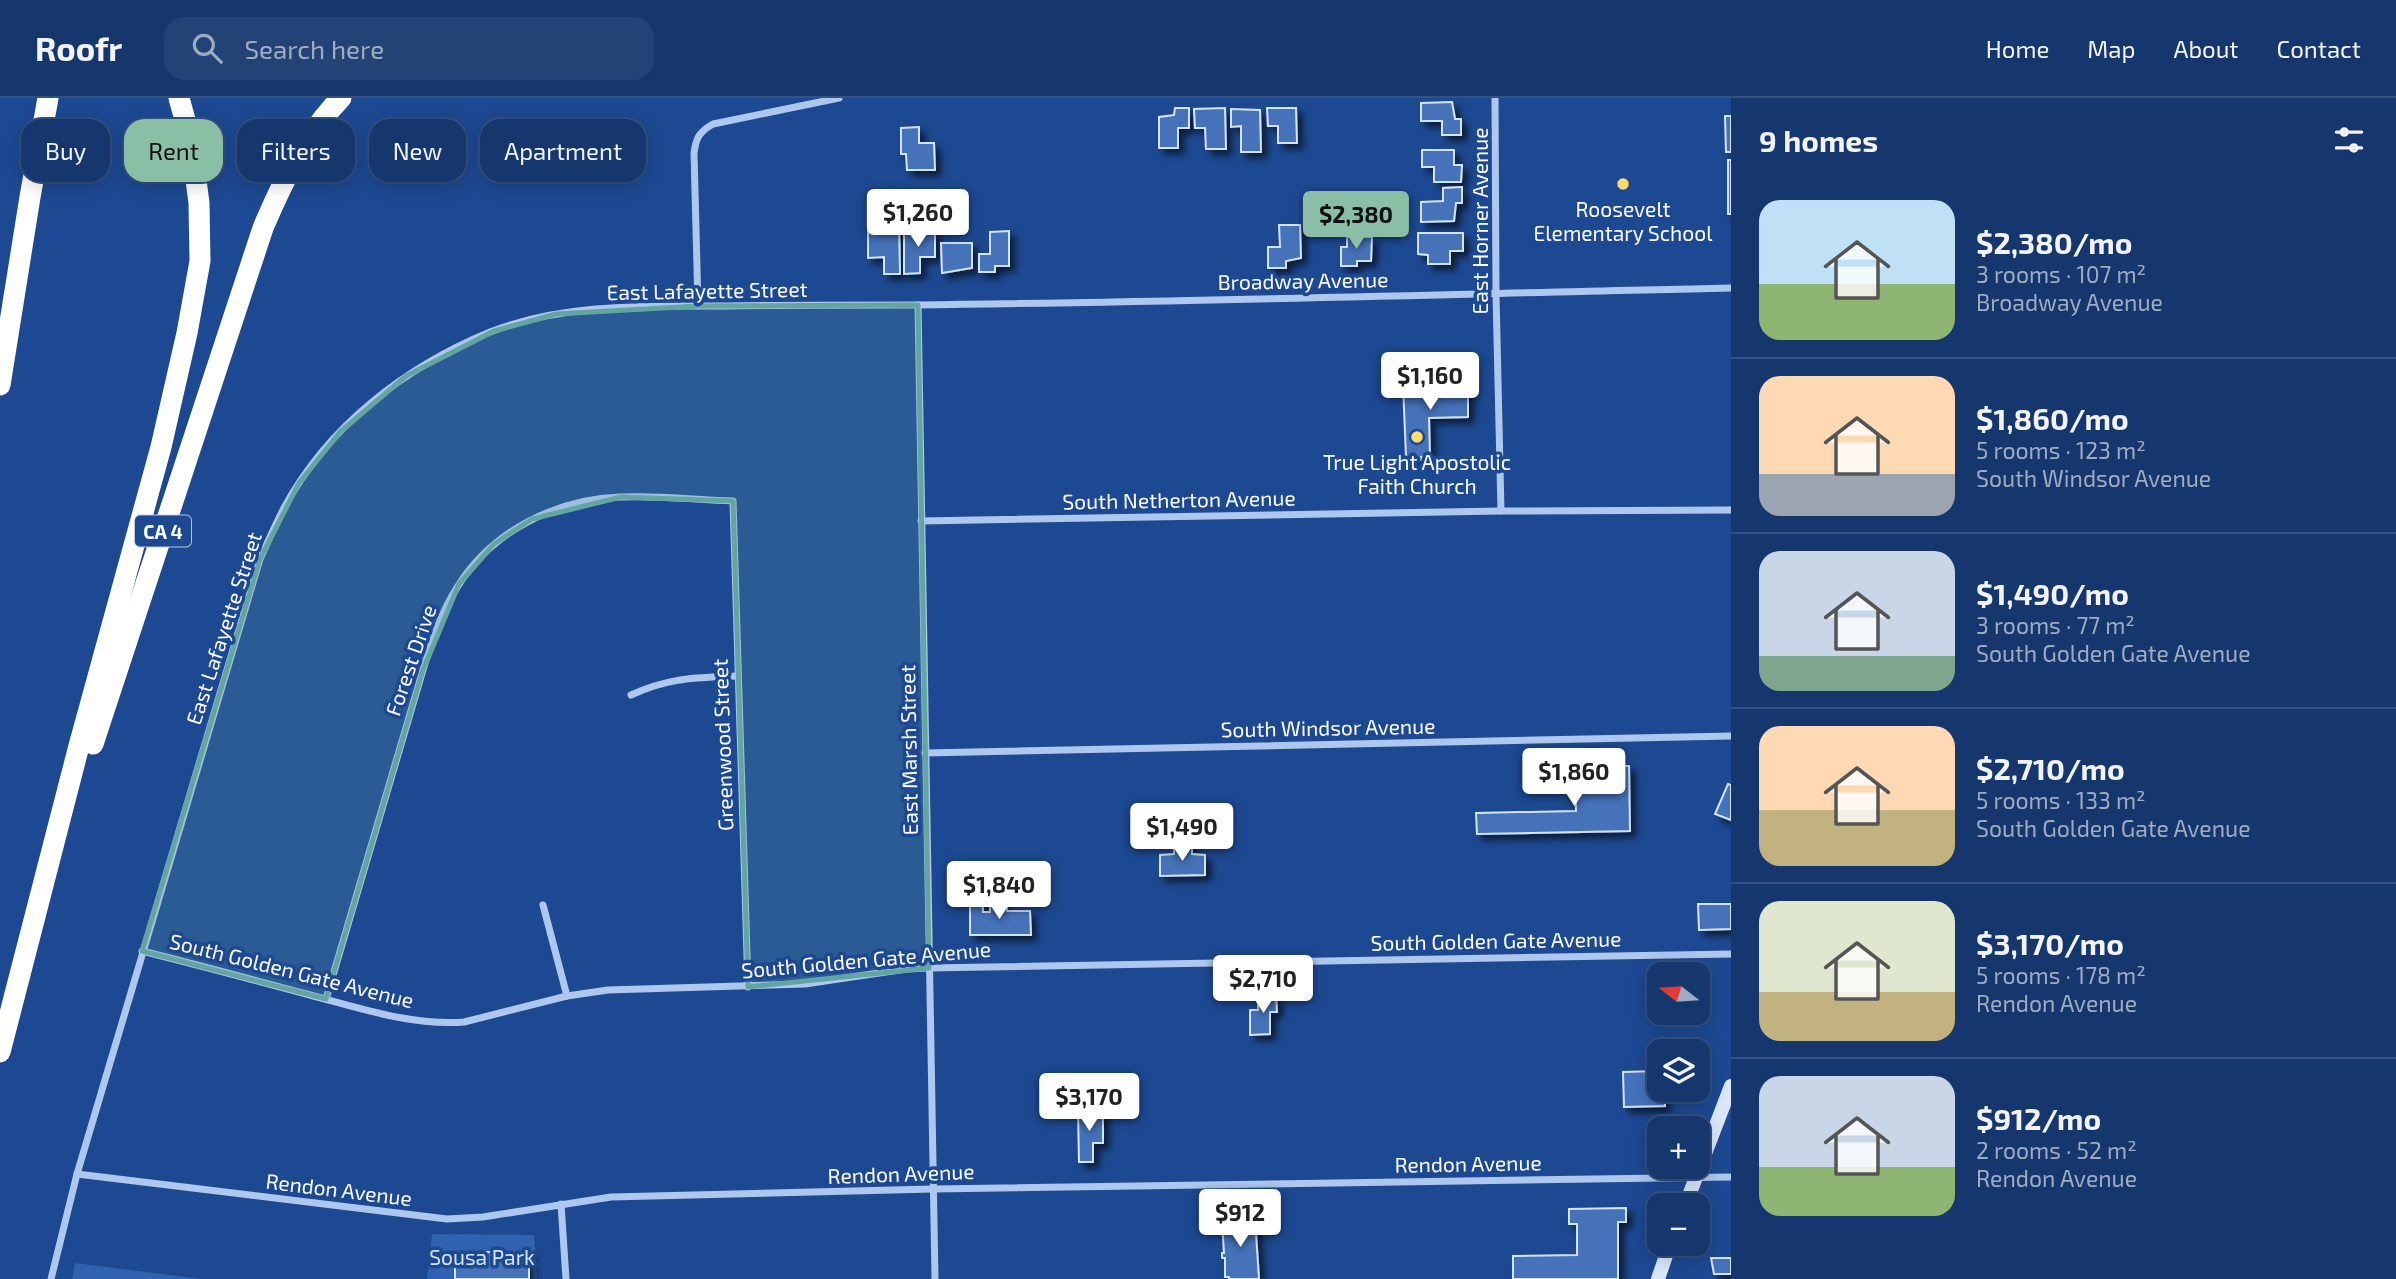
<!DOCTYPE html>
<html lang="en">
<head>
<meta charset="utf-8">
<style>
  body { margin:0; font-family:"Exo 2",sans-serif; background:#234276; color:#f1f3f6; height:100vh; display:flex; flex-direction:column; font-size:26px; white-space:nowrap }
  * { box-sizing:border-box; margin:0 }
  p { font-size:23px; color:#9eacc2 }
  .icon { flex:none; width:38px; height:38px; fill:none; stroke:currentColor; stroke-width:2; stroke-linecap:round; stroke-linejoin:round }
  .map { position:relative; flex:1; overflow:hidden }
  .side { display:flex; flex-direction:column; background:#16376e; width:665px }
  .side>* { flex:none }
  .guide { position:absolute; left:21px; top:21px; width:665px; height:63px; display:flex; gap:14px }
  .needle { width:46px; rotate:287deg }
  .buttons { position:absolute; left:1647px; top:864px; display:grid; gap:14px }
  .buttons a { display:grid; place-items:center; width:63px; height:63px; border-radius:14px; background:#16376e; box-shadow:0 4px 18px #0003,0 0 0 2px #355181; font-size:35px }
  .price { position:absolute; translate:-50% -60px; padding:0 16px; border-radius:7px; background:#fff; color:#222; font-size:23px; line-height:46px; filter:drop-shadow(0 2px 4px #0008) }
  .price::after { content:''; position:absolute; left:50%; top:42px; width:21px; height:16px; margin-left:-10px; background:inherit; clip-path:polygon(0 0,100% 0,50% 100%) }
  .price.on { background:#8abfa5; color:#111 }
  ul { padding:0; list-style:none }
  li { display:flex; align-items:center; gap:21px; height:175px; padding:0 28px }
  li+li { border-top:2px solid #355181 }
  li span { display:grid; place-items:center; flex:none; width:196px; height:140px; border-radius:21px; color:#555 }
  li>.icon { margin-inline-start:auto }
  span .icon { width:84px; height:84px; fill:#fffc; stroke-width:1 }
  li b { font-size:30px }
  h2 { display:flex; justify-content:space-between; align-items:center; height:84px; padding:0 28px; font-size:30px }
  .tag { padding:0 24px; border-radius:21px; background:#16376e; box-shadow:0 4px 18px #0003,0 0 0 2px #355181; font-size:24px; line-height:63px }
  .tag.on { background:#8abfa5; color:#111 }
  header { display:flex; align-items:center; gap:42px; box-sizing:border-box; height:98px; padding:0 35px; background:#16376e; border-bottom:2px solid #355181 }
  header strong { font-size:33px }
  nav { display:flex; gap:38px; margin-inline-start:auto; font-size:24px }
  .search { width:490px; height:63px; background:#234276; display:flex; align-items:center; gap:18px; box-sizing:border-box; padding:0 24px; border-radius:21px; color:#9eacc2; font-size:26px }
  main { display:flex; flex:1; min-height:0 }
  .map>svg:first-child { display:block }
</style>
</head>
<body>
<header>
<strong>Roofr</strong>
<div class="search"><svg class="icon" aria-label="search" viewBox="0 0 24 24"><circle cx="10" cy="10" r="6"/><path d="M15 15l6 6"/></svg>Search here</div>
<nav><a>Home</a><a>Map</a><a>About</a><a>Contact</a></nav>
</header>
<main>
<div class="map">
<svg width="1731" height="1181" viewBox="0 0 1731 1181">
  <defs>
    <filter id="shadow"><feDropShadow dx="5.5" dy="5.5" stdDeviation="3.5" flood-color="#0009"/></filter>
  </defs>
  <rect width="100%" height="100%" fill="#1d4992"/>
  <g fill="#3062b0">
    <polygon points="432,1136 534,1137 537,1181 427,1181"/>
    <polygon points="75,1165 201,1181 72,1181"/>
  </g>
  <g fill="#4572b9" stroke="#d3e3fa" stroke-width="2" filter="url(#shadow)">
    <polygon points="1452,4 1455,21 1461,21 1461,37 1442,37 1442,23 1421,23 1421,5"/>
    <polygon points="1175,10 1189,10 1189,30 1178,30 1178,50 1159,50 1159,19 1174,17"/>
    <polygon points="1225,10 1226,51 1206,51 1205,30 1195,30 1194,11"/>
    <polygon points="1267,10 1296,10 1297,45 1278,45 1278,28 1268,28"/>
    <polygon points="1231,11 1260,12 1261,54 1241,54 1241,28 1231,29"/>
    <polygon points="1725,18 1731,18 1731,54 1726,54"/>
    <polygon points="919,29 919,45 934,45 935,72 907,72 906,56 901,56 901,30"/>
    <polygon points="1422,52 1454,52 1454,67 1462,67 1461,84 1434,84 1434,69 1422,69"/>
    <rect x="1728" y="62" width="3" height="54"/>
    <polygon points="1462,89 1462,105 1456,105 1454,123 1421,124 1421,104 1443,103 1443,90"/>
    <polygon points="899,122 900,176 884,176 884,159 868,160 868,123"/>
    <polygon points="1279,127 1300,127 1301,160 1286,163 1286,170 1268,170 1268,149 1280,149"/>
    <polygon points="904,133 935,133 935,159 920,159 920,175 904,176"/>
    <polygon points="1009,133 1009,168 995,168 995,174 979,174 979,156 990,156 990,134"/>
    <polygon points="1418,135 1463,135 1463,153 1450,153 1450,166 1428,166 1428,157 1418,156"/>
    <polygon points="1347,139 1372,139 1371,163 1357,163 1357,168 1341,168 1341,149 1347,149"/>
    <polygon points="941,145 972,145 972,170 942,175"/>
    <polygon points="1468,285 1468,319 1429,320 1430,358 1421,359 1421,362 1415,362 1415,359 1406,359 1403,286"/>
    <polygon points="1575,668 1629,668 1630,733 1477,736 1476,715 1576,713"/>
    <polygon points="1728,686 1731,687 1731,722 1715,716"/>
    <polygon points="1174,747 1192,747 1192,756 1205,757 1205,777 1160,778 1160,757 1174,756"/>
    <polygon points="970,804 983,804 983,814 990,814 990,808 1007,807 1007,813 1030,813 1031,837 970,837"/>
    <polygon points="1698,806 1731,806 1731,831 1699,832"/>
    <polygon points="1258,897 1276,897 1277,914 1270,914 1270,936 1250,937 1250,912 1258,912"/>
    <polygon points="1659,973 1659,992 1664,992 1665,1008 1624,1009 1623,974"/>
    <polygon points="1078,1013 1103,1013 1103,1045 1093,1045 1093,1064 1079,1064"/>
    <polygon points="1626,1110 1626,1124 1618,1124 1618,1181 1513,1181 1513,1158 1577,1157 1577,1126 1569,1126 1569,1111"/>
    <polygon points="1255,1120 1259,1181 1229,1181 1229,1179 1225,1179 1225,1160 1222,1160 1222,1155 1224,1155 1222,1124 1224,1121"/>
    <rect x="455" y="1154" width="74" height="27"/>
    <polygon points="1711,1160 1731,1160 1731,1176 1714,1176"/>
  </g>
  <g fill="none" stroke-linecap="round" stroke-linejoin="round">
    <g stroke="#adc7ee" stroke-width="7">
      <polyline points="1495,0 1496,196 1501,413"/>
      <polyline points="918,207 935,1181"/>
      <path d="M 698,208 L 694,55 C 696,40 699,34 713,26 L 839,0"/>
      <polyline points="921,423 1501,413 1731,412"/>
      <path d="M 631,597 C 670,579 696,580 737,578"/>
      <polyline points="925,655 1731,638"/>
      <polyline points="543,807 567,898"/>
      <path d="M 142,853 C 198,867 254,882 310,897 C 359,910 412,928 464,924 L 567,898 L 608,892 L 805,886 L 906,871 L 929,870 L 1731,856"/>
      <path d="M 326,901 L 423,572 C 432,543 441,514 458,488 C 492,433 557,401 620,399 C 658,397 696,402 733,403 L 748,889"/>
      <polyline points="77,1076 447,1121 483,1119 611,1099 933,1091 1731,1079"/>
      <polyline points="561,1106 566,1181"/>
      <path d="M 51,1181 L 77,1076 L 260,461 C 268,444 275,427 284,410 C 328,328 405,269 490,234 C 562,206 642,208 717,208 C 783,207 849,207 915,207 C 1187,204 1459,196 1731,190"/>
    </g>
    <g stroke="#dae6fa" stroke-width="14">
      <polyline points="1685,1108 1731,988"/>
      <polyline points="1658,1181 1670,1146"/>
    </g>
    <g stroke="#fff" stroke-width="21">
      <polyline points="0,287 30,99 48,0"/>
      <path d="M 93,646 L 263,130 C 283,83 305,37 341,0"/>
      <polyline points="0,954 80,644 161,349 187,235 200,163 199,105 191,44 179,0"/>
    </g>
  </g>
  <path fill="#63a6a1" fill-opacity="0.2" stroke="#63a6a1" stroke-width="5" stroke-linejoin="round" d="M 918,207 L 929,870 L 748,889 L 733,403 L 621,399 L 532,421 L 494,446 L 459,486 L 423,572 L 326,901 L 142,853 L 260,461 L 299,385 L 340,334 L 406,278 L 494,233 L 556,216 L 698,208 Z"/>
  <g fill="#fedc6c" stroke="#1d4992" stroke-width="2.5">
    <circle cx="1623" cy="86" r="7"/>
    <circle cx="1417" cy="339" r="7"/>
  </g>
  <g text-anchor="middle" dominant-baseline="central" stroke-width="7" stroke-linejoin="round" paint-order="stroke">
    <rect fill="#1d4992" stroke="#bbc8de" stroke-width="2" x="135" y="417.5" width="56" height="31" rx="5"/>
    <g font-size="19" font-weight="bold" fill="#fff">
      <text x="163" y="433">CA 4</text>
    </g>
    <g font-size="21" fill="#fff" stroke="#1d4992">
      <text x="1623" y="110">Roosevelt<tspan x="1623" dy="24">Elementary School</tspan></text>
      <text x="1417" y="363">True Light Apostolic<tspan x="1417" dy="24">Faith Church</tspan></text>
    </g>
    <g font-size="21" fill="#fff" stroke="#1d4992">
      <text transform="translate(1479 123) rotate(-90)">East Horner Avenue</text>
      <text transform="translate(1303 182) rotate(-1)">Broadway Avenue</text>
      <text transform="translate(707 192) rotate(-1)">East Lafayette Street</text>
      <text transform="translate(1179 401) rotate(-1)">South Netherton Avenue</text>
      <text transform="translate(223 530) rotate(-72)">East Lafayette Street</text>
      <text transform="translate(410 562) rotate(-71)">Forest Drive</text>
      <text transform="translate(1328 629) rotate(-1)">South Windsor Avenue</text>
      <text transform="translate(722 647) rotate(-92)">Greenwood Street</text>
      <text transform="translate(908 652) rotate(-91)">East Marsh Street</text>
      <text transform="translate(1496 842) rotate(-1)">South Golden Gate Avenue</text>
      <text transform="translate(866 861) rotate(-5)">South Golden Gate Avenue</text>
      <text transform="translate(292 872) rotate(14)">South Golden Gate Avenue</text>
      <text transform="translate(1468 1065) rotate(-1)">Rendon Avenue</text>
      <text transform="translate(901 1075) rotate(-2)">Rendon Avenue</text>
      <text transform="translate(339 1091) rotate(7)">Rendon Avenue</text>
    </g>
    <g font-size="21" fill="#d3e3fa" stroke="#1d4992">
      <text x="482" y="1158">Sousa Park</text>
    </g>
  </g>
</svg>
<div class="buttons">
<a><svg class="needle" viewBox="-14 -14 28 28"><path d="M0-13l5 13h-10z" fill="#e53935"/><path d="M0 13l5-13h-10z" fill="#9eacc2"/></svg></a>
<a><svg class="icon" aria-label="layers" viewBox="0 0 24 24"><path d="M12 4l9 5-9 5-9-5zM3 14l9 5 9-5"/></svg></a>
<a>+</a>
<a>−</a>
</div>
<b class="price" style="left:918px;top:151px">$1,260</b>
<b class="price on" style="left:1356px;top:153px">$2,380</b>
<b class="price" style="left:1430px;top:314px">$1,160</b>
<b class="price" style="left:1574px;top:710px">$1,860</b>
<b class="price" style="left:1182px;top:765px">$1,490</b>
<b class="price" style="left:999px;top:823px">$1,840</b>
<b class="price" style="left:1263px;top:917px">$2,710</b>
<b class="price" style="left:1089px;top:1035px">$3,170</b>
<b class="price" style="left:1240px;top:1151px">$912</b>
<div class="guide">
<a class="tag">Buy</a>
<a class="tag on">Rent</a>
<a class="tag">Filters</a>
<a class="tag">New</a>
<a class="tag">Apartment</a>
</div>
</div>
<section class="side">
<h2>9 homes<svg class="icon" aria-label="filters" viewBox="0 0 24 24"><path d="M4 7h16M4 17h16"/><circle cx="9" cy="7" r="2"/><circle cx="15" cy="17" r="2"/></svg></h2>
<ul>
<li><span style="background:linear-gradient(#bfe0f5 60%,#8fb573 0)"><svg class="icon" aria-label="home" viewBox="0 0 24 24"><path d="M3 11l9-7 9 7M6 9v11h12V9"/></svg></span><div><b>$2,380/mo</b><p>3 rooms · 107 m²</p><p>Broadway Avenue</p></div></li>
<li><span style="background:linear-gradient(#ffd9b3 70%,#9aa5b1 0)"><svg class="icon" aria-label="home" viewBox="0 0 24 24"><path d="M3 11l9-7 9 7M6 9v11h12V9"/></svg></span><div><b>$1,860/mo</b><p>5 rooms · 123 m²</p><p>South Windsor Avenue</p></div></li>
<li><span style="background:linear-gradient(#c9d6e8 75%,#7fa58c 0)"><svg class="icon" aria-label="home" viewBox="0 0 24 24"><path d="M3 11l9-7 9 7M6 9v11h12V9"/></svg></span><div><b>$1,490/mo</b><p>3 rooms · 77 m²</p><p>South Golden Gate Avenue</p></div></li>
<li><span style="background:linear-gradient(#ffd9b3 60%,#c2b280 0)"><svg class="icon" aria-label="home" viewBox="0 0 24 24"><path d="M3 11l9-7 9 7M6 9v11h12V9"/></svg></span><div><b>$2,710/mo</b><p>5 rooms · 133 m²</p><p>South Golden Gate Avenue</p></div></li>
<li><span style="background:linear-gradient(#dfe7d0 65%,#c2b280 0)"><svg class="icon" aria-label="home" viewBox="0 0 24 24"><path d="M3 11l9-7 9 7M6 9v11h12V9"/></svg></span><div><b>$3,170/mo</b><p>5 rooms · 178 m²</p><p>Rendon Avenue</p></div></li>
<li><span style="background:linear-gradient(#c9d6e8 65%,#8fb573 0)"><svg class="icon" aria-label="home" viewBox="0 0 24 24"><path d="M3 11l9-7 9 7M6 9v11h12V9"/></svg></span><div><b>$912/mo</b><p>2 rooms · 52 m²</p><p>Rendon Avenue</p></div></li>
</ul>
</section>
</main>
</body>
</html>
